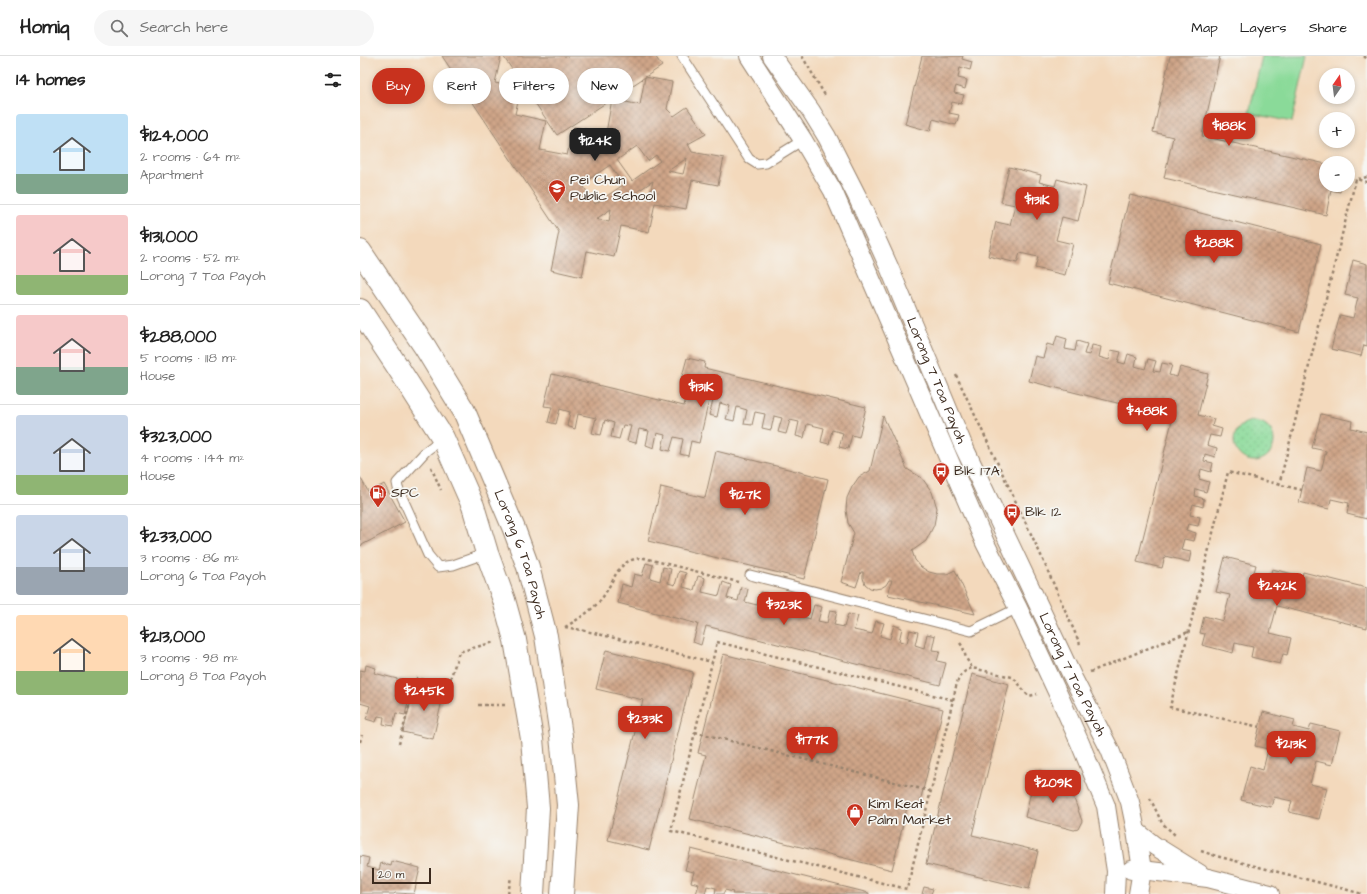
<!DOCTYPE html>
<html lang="en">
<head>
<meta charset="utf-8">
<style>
  body { margin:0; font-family:"Architects Daughter",sans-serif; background:#f6f6f6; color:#222; height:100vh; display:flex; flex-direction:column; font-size:15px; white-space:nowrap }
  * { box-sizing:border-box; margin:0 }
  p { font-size:13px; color:#767676 }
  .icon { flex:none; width:22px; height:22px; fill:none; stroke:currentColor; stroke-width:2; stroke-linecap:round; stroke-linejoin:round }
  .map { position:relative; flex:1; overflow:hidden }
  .sheet { display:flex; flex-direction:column; background:#fff; width:360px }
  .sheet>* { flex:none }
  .top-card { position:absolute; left:12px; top:12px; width:380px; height:36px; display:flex; gap:8px }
  .needle { width:26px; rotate:14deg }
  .tools { position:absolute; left:959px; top:12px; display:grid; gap:8px }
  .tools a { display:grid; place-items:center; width:36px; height:36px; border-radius:50%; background:#fff; box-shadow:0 2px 6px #0003; font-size:20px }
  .scale { position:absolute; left:12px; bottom:10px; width:59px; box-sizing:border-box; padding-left:4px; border:2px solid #3b2a1e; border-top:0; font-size:11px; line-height:14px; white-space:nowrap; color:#3b2a1e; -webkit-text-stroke:3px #f6f6f2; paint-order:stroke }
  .price { position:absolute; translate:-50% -34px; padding:0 9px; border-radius:8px; background:#c8321e; color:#fff; font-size:13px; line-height:26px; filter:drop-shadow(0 1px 2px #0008) }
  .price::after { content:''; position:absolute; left:50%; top:24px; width:12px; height:9px; margin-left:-6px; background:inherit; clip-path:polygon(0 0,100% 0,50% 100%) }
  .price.on { background:#222; color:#fff }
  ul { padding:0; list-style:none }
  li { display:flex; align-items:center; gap:12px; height:100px; padding:0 16px }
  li+li { border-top:1px solid #e0e0e0 }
  li span { display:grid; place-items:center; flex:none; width:112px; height:80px; border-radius:4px; color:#555 }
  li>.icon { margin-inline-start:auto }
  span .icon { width:48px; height:48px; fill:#fffc; stroke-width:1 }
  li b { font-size:17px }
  h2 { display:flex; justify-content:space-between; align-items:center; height:48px; padding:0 16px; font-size:17px }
  .chip { padding:0 14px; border-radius:18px; background:#fff; box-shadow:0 2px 6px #0003; font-size:14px; line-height:36px }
  .chip.on { background:#c8321e; color:#fff }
  header { display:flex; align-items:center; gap:24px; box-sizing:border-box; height:56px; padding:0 20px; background:#fff; border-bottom:1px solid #e0e0e0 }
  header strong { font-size:19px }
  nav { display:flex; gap:22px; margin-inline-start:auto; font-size:14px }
  .search { width:280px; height:36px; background:#f6f6f6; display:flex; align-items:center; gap:10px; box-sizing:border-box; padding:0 14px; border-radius:22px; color:#767676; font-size:15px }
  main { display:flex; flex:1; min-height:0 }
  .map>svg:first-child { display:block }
</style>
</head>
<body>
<header>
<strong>Homiq</strong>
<div class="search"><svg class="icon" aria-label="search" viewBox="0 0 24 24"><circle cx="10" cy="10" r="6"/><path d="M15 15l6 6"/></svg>Search here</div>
<nav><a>Map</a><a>Layers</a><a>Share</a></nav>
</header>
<main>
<section class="sheet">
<h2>14 homes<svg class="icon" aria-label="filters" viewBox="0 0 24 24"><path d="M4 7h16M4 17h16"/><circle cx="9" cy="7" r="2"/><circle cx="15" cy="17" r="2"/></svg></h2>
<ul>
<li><span style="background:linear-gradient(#bfe0f5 75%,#7fa58c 0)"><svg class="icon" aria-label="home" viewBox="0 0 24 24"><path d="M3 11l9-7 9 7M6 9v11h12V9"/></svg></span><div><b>$124,000</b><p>2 rooms · 64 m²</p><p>Apartment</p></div></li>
<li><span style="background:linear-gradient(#f6c9c9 75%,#8fb573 0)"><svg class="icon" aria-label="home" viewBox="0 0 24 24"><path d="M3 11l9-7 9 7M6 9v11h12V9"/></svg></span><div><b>$131,000</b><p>2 rooms · 52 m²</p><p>Lorong 7 Toa Payoh</p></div></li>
<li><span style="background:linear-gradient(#f6c9c9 65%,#7fa58c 0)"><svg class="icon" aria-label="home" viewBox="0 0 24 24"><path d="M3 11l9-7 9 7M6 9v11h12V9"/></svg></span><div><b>$288,000</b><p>5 rooms · 118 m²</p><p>House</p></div></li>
<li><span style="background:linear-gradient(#c9d6e8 75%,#8fb573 0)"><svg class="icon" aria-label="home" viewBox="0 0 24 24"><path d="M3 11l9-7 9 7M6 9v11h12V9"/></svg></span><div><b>$323,000</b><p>4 rooms · 144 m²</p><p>House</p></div></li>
<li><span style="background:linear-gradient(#c9d6e8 65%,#9aa5b1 0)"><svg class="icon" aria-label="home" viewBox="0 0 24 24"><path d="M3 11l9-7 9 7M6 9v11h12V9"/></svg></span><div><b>$233,000</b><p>3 rooms · 86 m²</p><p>Lorong 6 Toa Payoh</p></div></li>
<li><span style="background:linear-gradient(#ffd9b3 70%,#8fb573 0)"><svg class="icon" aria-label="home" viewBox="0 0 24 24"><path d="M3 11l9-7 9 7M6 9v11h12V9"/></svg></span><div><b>$213,000</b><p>3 rooms · 98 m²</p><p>Lorong 8 Toa Payoh</p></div></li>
</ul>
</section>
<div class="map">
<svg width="1007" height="838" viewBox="0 0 1007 838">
  <defs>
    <pattern id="grass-dots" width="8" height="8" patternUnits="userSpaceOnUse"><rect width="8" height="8" fill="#8ada99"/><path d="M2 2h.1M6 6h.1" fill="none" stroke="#78bb83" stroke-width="1.8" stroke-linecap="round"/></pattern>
    <pattern id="building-cross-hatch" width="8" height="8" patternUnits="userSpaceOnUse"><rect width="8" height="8" fill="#cfa588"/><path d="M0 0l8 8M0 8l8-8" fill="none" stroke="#a9876f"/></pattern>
  </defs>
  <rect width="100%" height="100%" fill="#f6f6f2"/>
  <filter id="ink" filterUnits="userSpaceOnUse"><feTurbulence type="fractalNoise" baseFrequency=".025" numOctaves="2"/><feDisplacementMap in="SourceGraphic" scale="8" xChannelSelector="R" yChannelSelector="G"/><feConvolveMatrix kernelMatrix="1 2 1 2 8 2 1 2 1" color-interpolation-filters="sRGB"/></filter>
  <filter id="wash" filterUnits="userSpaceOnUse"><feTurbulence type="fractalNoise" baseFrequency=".012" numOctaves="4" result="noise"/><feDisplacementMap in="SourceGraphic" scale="16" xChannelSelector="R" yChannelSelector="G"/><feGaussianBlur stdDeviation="0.9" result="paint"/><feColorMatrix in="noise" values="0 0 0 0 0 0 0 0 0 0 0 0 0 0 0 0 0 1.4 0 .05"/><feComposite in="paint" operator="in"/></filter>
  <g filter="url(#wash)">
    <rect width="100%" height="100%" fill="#f3d9bc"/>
    <circle fill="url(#grass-dots)" stroke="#62825c" cx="894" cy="385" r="20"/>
    <polygon fill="#8ada99" stroke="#62825c" points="902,0 947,0 932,66 889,57"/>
    <g id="blocks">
      <g fill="url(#building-cross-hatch)" fill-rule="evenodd">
        <path d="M 82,0 L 141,0 L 135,27 L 161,32 L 155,58 L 186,65 L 180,94 L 207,99 L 214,71 L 246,77 L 252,43 L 280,49 L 285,21 L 312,26 L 307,53 L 314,60 L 327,51 L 346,78 L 328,88 L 332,96 L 364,102 L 358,129 L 332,124 L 326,153 L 295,147 L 289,176 L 261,170 L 254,201 L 227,195 L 222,221 L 191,214 L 199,176 ZM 277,90 L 288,105 L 296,99 L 300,105 L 272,125 L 257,104 ZM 327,102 L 323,118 L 308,115 ZM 250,109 L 263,129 L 235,148 L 222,128 ZM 293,125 L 289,142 L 272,139 ZM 251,153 L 249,166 L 236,163 Z"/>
        <polygon points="143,0 295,0 302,10 197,79"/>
        <polygon points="562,0 603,0 602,3 612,6 610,14 600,11 598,22 607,24 605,33 596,30 594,37 604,39 601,48 592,46 589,57 599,59 596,69 573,63 570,75 545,68"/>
        <polygon points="810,0 860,0 842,80 966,108 966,129 982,129 980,136 971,134 966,159 804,122 813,81 793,76"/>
        <polygon points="649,111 681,119 679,126 695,130 697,123 726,131 718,165 702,161 696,184 713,188 705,219 675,212 678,201 660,197 657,207 628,200 636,166 650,169 655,149 641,146"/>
        <polygon points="770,139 961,188 939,276 748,227"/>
        <polygon points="993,204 1007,208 1007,290 1004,289 1001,300 971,293 980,259 993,262 998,242 985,239"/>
        <polygon points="697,280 707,283 705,293 715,295 717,285 727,288 724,298 730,299 732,289 741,291 739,301 749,304 751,294 761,296 758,306 765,308 768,298 777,301 775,310 785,313 788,303 796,305 793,315 800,316 802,307 812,309 809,319 817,321 820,311 848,318 838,359 854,363 852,370 862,373 860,381 850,379 847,389 857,392 855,401 845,398 844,405 853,407 851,416 841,413 839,423 849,426 846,436 836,433 835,440 844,443 843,451 833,448 830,459 840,461 838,470 828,468 826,474 836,477 834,485 824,483 821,494 831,496 829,506 805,500 802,512 777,506 813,361 669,325 675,300 683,302 687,288 694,290"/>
        <polygon points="327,302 345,306 344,312 506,351 499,381 492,379 488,393 479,391 483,377 472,374 469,388 461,386 464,372 447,368 444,382 436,380 439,366 430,364 426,378 418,376 422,362 414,360 411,374 402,372 405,358 395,356 392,369 384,368 387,354 377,351 374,365 366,363 370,350 360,347 357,361 349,359 353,345 349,344 339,387 331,385 328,400 320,398 323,383 314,381 310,395 302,393 305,379 297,377 294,392 286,389 289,375 279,373 276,387 267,385 271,370 263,369 259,383 251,381 254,367 245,364 241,379 232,377 236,362 218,358 215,373 207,370 210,356 200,353 196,368 188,366 192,351 184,350 192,318 324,350 330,326 321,324"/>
        <polygon points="961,358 992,365 991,372 1007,376 1007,463 987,458 989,447 971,443 969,453 939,446 947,412 961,415 966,395 952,392"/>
        <polygon points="523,360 547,413 562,422 572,436 577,452 574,469 566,485 552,495 555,504 561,511 569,516 577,518 587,518 595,514 615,558 528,539 532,524 529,524 526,529 521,532 515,533 510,532 505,528 503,522 503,516 501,516 496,531 481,526 494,477 488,467 486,454 487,442 492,431 499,421 510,415"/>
        <polygon points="356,395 468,423 444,523 288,485 301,431 345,442"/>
        <polygon points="0,421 9,437 24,428 45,466 0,490"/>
        <polygon points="865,501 896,509 894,516 910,520 912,513 942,520 943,516 1007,532 1007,572 917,550 910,577 931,582 927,599 923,598 920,608 891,601 893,591 875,587 873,597 842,589 845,578 840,577 844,560 863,565 870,539 856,536"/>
        <polygon points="286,507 293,509 290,522 300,525 303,511 311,513 308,527 315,529 319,515 326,517 323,531 334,534 338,520 345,522 342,536 359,540 363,526 371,529 367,542 378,545 381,531 388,533 385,546 397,549 401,536 407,537 404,551 415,554 418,540 426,542 422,555 432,558 435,544 443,546 440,560 450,563 454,549 462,551 458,565 467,567 470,554 477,555 474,569 484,571 488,558 498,560 494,574 512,578 516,565 524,567 520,580 530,583 534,569 542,572 539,585 547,587 550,574 558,576 555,589 564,592 567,578 575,580 572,594 580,595 577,605 586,607 580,629 346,570 341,589 333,586 338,568 258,547 262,528 271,531 274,518 282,520"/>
        <polygon points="246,594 333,616 289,794 248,784 283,644 236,633"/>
        <polygon points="363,598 583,653 559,750 548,747 532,814 330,763 346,699 338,697"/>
        <polygon points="6,609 16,612 14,617 53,627 45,659 36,657 33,670 23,668 24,661 18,660 16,666 6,663 10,650 0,647 0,614 5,615"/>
        <polygon points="612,618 649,628 612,779 678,795 669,833 566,808"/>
        <polygon points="55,629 84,636 73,683 43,676"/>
        <polygon points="903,656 935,664 933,671 949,675 951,668 980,675 972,709 956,705 950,728 967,732 959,763 929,756 932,745 914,741 911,751 881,744 890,710 903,714 908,693 895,690"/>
        <polygon points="675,718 697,724 704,729 712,737 722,765 718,773 714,774 665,761"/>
        <polygon points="331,793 509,837 509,838 372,838 373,836 365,834 363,838 355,838 356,832 347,830 345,838 336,838 339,828 331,826 334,816 325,814"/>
        <polygon points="0,800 9,802 7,811 19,814 21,807 31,810 32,805 60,812 54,838 35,837 34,838 0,838"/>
        <polygon points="564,831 573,833 571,838 562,838"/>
      </g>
    </g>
  </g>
  <g filter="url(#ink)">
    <use href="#blocks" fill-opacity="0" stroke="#97826d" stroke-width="1"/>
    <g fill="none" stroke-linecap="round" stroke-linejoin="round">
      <g stroke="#97826d" stroke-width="11">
        <g id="service">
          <polyline points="322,0 389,103 397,108 406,107 443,84"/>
          <polyline points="83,382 66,395 37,427 38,432 68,499 78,511 93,509 127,497"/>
          <polyline points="390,519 611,575 658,552"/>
        </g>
      </g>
      <g stroke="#97826d" stroke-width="20">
        <g id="minor">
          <polyline points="389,0 443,84 473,135 625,487 658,552 699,640 720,687 746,750 756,815 755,838"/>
          <path id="s1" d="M 412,0 L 451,55 L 467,81 L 497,140 L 529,211 L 603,389 L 713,622 L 750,694 L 770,746 L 776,775 L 782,814 L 778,838"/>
          <polyline points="776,775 795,790 840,818"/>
          <polyline points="771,814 782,814 848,822 910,838"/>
        </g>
      </g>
      <g stroke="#97826d" stroke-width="24">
        <g id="secondary">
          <path id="s2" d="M 0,195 L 65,291 L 104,355 L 154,473 L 168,511 L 186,580 L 201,680 L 208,749 L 202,838"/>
          <polyline points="0,254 37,310 83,382 113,450 127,497 144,544 155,584 172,683 178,752 173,838"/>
        </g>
      </g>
      <g stroke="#97826d" stroke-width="2.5" stroke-dasharray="3 3" stroke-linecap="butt">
        <polyline points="442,0 466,41"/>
        <polyline points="1004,0 1007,3"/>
        <polyline points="998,123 1007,121"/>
        <polyline points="596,319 679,495 720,588"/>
        <polyline points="71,411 81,434"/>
        <polyline points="919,429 996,123 1007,126"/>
        <path d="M 205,571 C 217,564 228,557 238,547 C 255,529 254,502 284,502 L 378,526"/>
        <polyline points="205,571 226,575 352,606"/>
        <polygon points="357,586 593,644 547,833 311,775"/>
        <path d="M 600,587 L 603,591 L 606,602 L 612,612 L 652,621 C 659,626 662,634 669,640 L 677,638"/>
        <polyline points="730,616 828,576"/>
        <path d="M 593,644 C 597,629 596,617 612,612"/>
        <polyline points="118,649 145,649"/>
        <polyline points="900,671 810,651 868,416 942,434"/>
        <polyline points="335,676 570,735"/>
        <polyline points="0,686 2,679"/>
        <polyline points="39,688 57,622 88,630 99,596 134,586"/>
        <polyline points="790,742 802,767 815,779"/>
        <polyline points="841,795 856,800 1003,838"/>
        <polyline points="148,838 151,821"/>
      </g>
      <use href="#service" stroke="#fff" stroke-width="9"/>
      <use href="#minor" stroke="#fff" stroke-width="18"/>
      <use href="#secondary" stroke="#fff" stroke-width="22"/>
    </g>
  </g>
  <defs>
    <g id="school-pin" transform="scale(0.9)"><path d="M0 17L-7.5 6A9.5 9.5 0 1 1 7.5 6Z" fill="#c8321e" stroke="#f6f6f2"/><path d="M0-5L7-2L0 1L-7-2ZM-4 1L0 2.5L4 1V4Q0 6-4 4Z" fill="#fff"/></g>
    <g id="bus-pin" transform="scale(0.9)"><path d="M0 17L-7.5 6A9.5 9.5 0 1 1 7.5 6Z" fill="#c8321e" stroke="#f6f6f2"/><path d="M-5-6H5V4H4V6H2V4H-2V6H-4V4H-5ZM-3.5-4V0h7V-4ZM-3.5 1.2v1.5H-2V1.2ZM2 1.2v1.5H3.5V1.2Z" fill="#fff"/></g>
    <g id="fuel-pin" transform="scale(0.9)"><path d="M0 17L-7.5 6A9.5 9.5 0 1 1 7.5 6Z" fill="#c8321e" stroke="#f6f6f2"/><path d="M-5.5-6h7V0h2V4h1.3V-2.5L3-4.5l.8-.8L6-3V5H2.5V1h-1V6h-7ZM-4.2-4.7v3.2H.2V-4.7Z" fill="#fff"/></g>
    <g id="shop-pin" transform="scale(0.9)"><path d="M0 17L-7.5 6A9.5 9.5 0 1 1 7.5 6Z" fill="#c8321e" stroke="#f6f6f2"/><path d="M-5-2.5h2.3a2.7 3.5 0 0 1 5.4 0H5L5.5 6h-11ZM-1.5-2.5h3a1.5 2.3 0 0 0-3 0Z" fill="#fff"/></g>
  </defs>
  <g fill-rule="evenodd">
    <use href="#school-pin" x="197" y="132"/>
    <use href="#bus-pin" x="581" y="415"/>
    <use href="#fuel-pin" x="18" y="437"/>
    <use href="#bus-pin" x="652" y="456"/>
    <use href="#shop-pin" x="495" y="756"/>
  </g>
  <g text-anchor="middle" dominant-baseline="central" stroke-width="3.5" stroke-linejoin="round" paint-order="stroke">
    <g font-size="14" fill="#3b2a1e" stroke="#f6f6f2" text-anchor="start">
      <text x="210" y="124">Pei Chun<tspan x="210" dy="16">Public School</tspan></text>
      <text x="594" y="415">Blk 17A</text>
      <text x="31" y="437">SPC</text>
      <text x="665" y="456">Blk 12</text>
      <text x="508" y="748">Kim Keat<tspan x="508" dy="16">Palm Market</tspan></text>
    </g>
    <g font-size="14" fill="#3b2a1e" stroke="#f6f6f2">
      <text stroke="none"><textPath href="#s1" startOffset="365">Lorong 7 Toa Payoh</textPath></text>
      <text stroke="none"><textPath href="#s2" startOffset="345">Lorong 6 Toa Payoh</textPath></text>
      <text stroke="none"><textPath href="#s1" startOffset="689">Lorong 7 Toa Payoh</textPath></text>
    </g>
  </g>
</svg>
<div class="tools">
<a><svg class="needle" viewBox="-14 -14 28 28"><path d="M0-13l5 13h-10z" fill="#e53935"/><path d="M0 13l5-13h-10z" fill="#767676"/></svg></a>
<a>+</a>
<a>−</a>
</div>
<div class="scale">20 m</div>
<b class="price" style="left:869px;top:91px">$188K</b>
<b class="price on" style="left:235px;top:106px">$124K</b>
<b class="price" style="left:677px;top:165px">$131K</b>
<b class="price" style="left:854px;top:208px">$288K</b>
<b class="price" style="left:341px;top:352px">$131K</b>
<b class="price" style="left:787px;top:376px">$488K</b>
<b class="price" style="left:385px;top:460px">$127K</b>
<b class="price" style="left:917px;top:551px">$242K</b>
<b class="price" style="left:424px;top:570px">$323K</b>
<b class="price" style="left:64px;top:656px">$245K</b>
<b class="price" style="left:285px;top:684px">$233K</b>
<b class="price" style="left:452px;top:705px">$177K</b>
<b class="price" style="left:931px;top:709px">$213K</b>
<b class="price" style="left:693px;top:748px">$209K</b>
<div class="top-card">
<a class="chip on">Buy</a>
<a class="chip">Rent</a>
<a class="chip">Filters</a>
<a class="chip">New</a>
</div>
</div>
</main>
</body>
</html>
